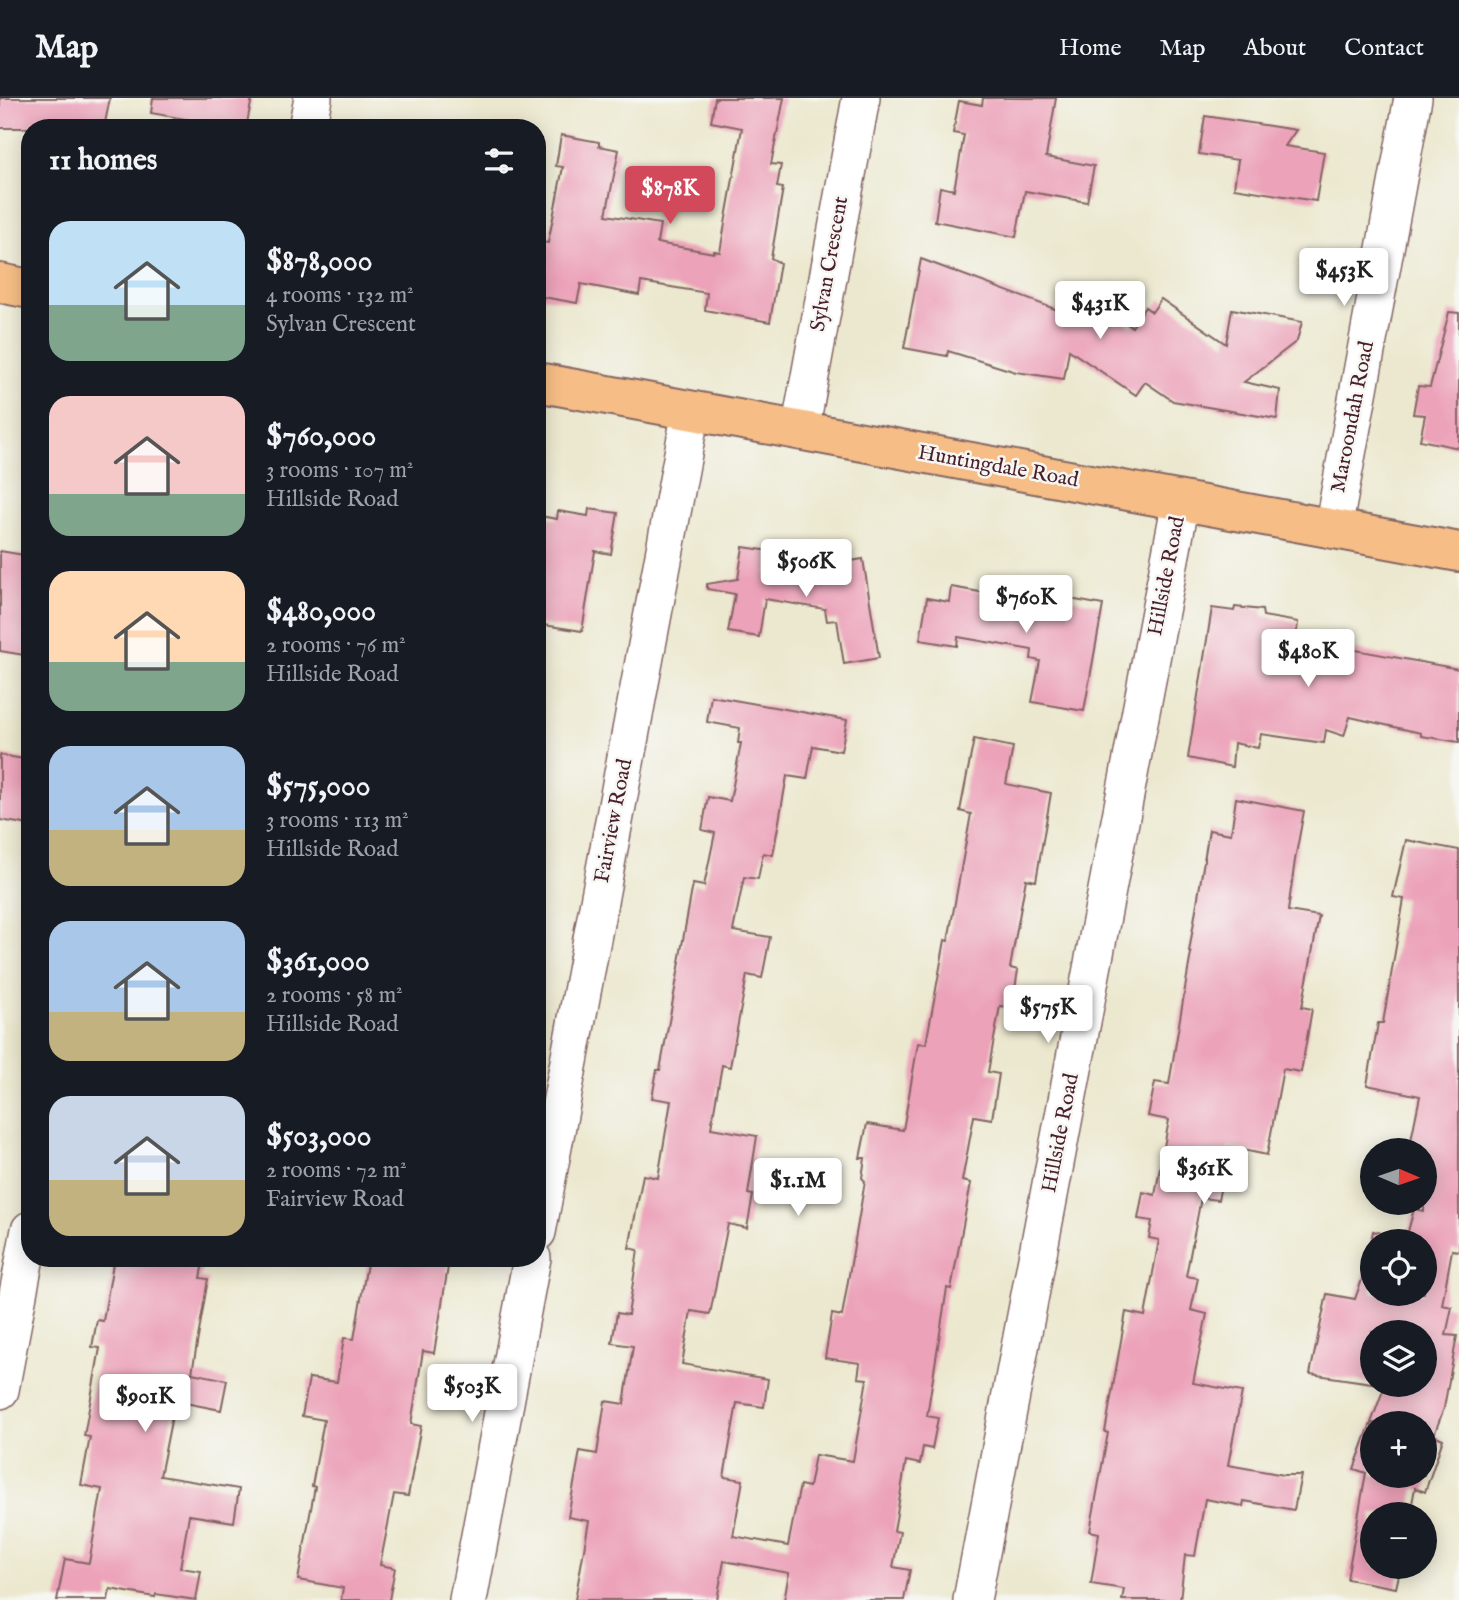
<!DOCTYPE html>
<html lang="en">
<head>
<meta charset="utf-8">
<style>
  body { margin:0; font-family:"IM FELL English",serif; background:#20242c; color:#f1f3f6; height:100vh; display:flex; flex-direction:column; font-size:26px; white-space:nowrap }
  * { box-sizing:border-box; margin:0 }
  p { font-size:23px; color:#9ea1a6 }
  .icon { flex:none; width:38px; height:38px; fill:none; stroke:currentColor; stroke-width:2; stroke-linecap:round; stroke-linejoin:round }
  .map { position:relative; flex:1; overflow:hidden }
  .details { position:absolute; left:21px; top:21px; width:525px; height:1148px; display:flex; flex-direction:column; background:#171b24; border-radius:28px; box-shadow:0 4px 18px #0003 }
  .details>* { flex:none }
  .needle { width:46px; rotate:92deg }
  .buttons { position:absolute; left:1360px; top:1040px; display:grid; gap:14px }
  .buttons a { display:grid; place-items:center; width:77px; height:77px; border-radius:50%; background:#171b24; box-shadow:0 4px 18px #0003; font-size:35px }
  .price { position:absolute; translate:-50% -60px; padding:0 16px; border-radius:7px; background:#fff; color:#222; font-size:23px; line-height:46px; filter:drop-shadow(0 2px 4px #0008) }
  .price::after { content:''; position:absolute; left:50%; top:42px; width:21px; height:16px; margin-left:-10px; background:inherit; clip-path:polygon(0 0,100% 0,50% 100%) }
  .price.current { background:#d1495b; color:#fff }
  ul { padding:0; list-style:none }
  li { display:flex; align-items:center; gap:21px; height:175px; padding:0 28px }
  li span { display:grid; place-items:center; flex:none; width:196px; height:140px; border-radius:21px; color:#555 }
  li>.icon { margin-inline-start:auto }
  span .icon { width:84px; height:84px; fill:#fffc; stroke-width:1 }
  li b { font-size:30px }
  h2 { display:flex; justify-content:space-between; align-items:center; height:84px; padding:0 28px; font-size:30px }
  header { display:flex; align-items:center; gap:42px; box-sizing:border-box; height:98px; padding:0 35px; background:#171b24; border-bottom:2px solid #363941 }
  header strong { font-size:33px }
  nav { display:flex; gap:38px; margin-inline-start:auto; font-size:24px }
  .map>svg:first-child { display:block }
</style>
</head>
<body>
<header>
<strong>Map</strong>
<nav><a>Home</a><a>Map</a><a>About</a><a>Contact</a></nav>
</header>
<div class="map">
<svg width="1459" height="1502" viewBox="0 0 1459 1502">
  <rect width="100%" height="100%" fill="#f6f6f2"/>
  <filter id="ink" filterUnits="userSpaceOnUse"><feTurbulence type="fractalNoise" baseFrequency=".0143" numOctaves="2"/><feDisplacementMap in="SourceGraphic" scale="14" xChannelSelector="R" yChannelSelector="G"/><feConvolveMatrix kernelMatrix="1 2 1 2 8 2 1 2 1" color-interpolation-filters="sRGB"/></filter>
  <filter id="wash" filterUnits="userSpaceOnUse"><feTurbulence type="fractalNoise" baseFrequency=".00686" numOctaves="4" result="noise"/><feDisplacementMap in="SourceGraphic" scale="28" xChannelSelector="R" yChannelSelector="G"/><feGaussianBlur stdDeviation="1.57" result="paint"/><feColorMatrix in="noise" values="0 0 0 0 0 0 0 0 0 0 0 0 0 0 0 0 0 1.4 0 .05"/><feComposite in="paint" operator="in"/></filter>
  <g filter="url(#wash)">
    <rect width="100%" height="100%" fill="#ece8cf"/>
    <g id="blocks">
      <g fill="#eca2b9" fill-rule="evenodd">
        <polygon points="0,0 110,0 104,30 0,30"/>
        <polygon points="153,0 252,0 246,30 236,30 151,15"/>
        <polygon points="715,0 784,0 771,66 781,67 777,89 783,90 771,160 780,165 770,224 705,212 707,195 641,184 639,197 581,186 577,205 537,198 537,165 541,144 548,145 563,69 556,68 561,37 599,44 599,48 619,52 606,117 660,126 657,145 714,155 714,153 720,154 742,30 711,24"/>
        <polygon points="983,0 1056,0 1046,59 1094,68 1087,104 1025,93 1016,139 935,123 940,89 954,92 964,37 953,35 959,3 982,7"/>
        <polygon points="1205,18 1296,32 1285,48 1324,54 1316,103 1234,90 1238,62 1199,56"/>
        <polygon points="921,161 1060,213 1065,189 1097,194 1095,204 1132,229 1145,209 1152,214 1161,201 1226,246 1232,211 1302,224 1297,243 1244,284 1280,292 1277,321 1173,303 1145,284 1136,297 1069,252 1064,281 1016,274 948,253 947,258 904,250"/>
        <polygon points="1449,214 1459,215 1459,350 1420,342 1425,317 1413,316 1418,288 1430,289"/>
        <polygon points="589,411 618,415 611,456 595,453 582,533 537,526 537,433 540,418 557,421 558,413 588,418"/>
        <polygon points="743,449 771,453 767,477 863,461 879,560 844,566 837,522 827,523 825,511 765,501 759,539 728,534 735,496 707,491 707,486 738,481"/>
        <polygon points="0,453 30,458 30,558 0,553"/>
        <polygon points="988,486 1103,507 1084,613 1032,604 1040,563 1031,561 1032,552 958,539 957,548 920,542 927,500 949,504 951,489 986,495"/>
        <polygon points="1235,509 1262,512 1263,518 1298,524 1296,541 1459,571 1459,644 1421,638 1421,635 1350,619 1344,638 1326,632 1324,645 1261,636 1258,650 1234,645 1232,669 1188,660 1212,510 1234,513"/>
        <polygon points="711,598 847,622 841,653 813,648 807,681 787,678 773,757 763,755 758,781 744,779 733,833 770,839 762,880 747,877 730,969 722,967 711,1030 757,1038 748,1096 753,1097 747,1130 728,1126 710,1216 691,1213 682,1266 768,1281 764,1309 737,1305 724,1379 743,1382 733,1438 788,1448 800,1387 809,1389 815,1357 853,1363 867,1281 858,1280 860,1265 825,1260 832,1216 842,1218 865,1083 862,1080 865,1060 860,1060 867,1026 903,1032 918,945 926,946 945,842 948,843 971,716 960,713 974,641 1013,649 1006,686 1051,695 1036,783 1026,781 1010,870 1018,872 1012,910 1000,908 988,974 999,976 992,1021 974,1018 962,1083 971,1085 951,1191 947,1190 927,1318 938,1320 932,1351 923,1349 920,1366 906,1363 894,1433 900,1434 893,1469 910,1472 904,1502 784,1502 789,1475 724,1463 717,1502 575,1502 589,1423 568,1419 580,1353 597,1356 605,1303 624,1306 633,1248 612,1245 617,1215 628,1217 638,1152 629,1150 643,1077 658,1080 671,1003 652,1000 657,972 660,972 680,864 679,864 693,786 704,788 715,735 702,732 708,699 730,703 741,645 738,645 740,630 707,624"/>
        <polygon points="0,657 30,662 30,727 0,722"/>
        <polygon points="1236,700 1304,713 1295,762 1288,813 1319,818 1302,909 1312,911 1301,974 1283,971 1267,1057 1229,1049 1218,1102 1201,1100 1186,1178 1198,1180 1191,1212 1207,1216 1193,1285 1242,1294 1228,1367 1284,1377 1301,1377 1294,1412 1244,1403 1243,1408 1205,1401 1195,1458 1185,1457 1180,1502 1122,1502 1124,1491 1091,1486 1099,1435 1090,1433 1108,1335 1105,1334 1126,1214 1145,1218 1159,1142 1149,1140 1152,1123 1138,1121 1143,1094 1155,1097 1169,1022 1148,1018 1155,984 1169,986 1191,855 1189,854 1209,732 1231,736"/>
        <path d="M 1406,742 L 1459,752 L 1459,1153 L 1452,1152 L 1442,1207 L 1452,1209 L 1446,1237 L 1457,1238 L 1444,1310 L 1434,1337 L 1443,1341 L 1425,1394 L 1415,1390 L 1410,1416 L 1372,1416 L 1372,1468 L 1401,1468 L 1396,1490 L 1347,1481 L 1366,1375 L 1354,1371 L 1385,1287 L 1381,1286 L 1424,1286 L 1424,1234 L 1372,1234 L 1372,1285 L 1310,1276 L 1327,1196 L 1355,1201 L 1366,1170 L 1373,1133 L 1406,1141 L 1414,1111 L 1424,1113 L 1424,1052 L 1409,1052 L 1420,998 L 1367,987 L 1378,925 L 1383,925 L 1404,801 L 1393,799 ZM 1372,1143 L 1424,1143 L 1424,1195 L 1372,1195 ZM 1372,1325 L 1424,1325 L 1424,1377 L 1372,1377 Z"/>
        <polygon points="114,1160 204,1160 200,1180 208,1181 192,1275 227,1282 221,1312 175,1303 160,1378 239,1391 234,1424 189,1417 180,1470 201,1473 196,1502 156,1496 155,1499 110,1491 108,1502 57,1502 65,1461 89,1465 102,1391 81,1387 90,1339 84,1338 100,1250 92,1249 97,1222 103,1223"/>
        <polygon points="368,1160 432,1160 449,1163 434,1255 423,1253 411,1326 421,1328 408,1398 394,1396 380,1467 395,1470 389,1502 341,1502 343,1490 298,1482 315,1389 312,1388 324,1322 302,1318 309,1280 337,1284 344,1240 354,1241"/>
      </g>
    </g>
  </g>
  <g filter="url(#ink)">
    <use href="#blocks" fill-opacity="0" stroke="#836564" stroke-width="2"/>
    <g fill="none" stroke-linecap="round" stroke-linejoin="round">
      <g stroke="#836564" stroke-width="40">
        <g id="minor">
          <polyline points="307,30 313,0"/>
          <polyline points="800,333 861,0"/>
          <polyline points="1333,431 1413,0"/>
          <polyline points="537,1134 691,313"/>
          <polyline points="0,1292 30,1132"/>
          <polyline points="468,1502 532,1160"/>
          <polyline points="972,1502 1181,403"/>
        </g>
      </g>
      <g stroke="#836564" stroke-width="42">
        <g id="primary">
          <polyline points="0,185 30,191"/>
          <polyline points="537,284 1459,454"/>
        </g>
      </g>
      <use href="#minor" stroke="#fff" stroke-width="37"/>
      <use href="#primary" stroke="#f6be86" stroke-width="38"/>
    </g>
  </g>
  <g text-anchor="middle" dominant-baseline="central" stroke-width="5" stroke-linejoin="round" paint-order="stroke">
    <g font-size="21" fill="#4a1f2b" stroke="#f6f6f2">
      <text transform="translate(830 166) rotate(-80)">Sylvan Crescent</text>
      <text transform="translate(1353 319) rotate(-79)">Maroondah Road</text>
      <text transform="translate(998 369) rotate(10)">Huntingdale Road</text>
      <text transform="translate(1167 478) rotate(-79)">Hillside Road</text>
      <text transform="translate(614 723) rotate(-79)">Fairview Road</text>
      <text transform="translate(1061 1035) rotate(-79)">Hillside Road</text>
    </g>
  </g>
</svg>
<div class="buttons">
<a><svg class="needle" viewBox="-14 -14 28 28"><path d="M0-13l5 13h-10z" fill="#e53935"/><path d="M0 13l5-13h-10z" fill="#9ea1a6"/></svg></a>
<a><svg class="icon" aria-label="locate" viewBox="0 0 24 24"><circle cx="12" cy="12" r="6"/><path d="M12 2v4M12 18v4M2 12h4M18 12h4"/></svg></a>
<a><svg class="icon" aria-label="layers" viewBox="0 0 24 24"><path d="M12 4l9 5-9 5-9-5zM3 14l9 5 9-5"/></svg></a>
<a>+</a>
<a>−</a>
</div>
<b class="price current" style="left:670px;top:128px">$878K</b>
<b class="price" style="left:1344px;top:210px">$453K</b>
<b class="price" style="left:1100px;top:243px">$431K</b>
<b class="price" style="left:806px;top:501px">$506K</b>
<b class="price" style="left:1026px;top:537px">$760K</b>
<b class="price" style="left:1308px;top:591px">$480K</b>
<b class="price" style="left:1048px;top:947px">$575K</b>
<b class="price" style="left:1204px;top:1108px">$361K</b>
<b class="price" style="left:798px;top:1120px">$1.1M</b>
<b class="price" style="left:472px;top:1326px">$503K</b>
<b class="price" style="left:145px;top:1336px">$901K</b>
<section class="details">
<h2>11 homes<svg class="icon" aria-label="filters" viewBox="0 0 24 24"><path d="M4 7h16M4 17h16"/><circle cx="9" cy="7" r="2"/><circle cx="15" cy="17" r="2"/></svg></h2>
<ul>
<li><span style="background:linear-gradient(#bfe0f5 60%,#7fa58c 0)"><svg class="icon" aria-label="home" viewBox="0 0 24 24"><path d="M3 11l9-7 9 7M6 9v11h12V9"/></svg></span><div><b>$878,000</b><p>4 rooms · 132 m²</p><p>Sylvan Crescent</p></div></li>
<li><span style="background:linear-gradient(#f6c9c9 70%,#7fa58c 0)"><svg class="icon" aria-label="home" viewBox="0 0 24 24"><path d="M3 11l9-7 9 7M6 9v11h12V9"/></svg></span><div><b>$760,000</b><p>3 rooms · 107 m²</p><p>Hillside Road</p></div></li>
<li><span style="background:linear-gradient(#ffd9b3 65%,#7fa58c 0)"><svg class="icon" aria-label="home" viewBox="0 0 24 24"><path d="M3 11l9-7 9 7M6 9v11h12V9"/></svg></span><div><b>$480,000</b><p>2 rooms · 76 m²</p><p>Hillside Road</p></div></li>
<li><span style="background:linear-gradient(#a9c7e8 60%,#c2b280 0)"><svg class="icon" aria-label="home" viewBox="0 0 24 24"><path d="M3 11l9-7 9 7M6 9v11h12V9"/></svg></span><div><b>$575,000</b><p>3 rooms · 113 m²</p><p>Hillside Road</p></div></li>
<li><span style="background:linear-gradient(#a9c7e8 65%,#c2b280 0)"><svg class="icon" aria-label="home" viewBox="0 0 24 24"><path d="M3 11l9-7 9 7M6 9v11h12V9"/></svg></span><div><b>$361,000</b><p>2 rooms · 58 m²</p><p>Hillside Road</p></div></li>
<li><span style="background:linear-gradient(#c9d6e8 60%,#c2b280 0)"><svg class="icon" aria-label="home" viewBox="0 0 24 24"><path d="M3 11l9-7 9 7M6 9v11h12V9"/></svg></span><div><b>$503,000</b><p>2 rooms · 72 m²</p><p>Fairview Road</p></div></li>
</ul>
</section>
</div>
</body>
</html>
